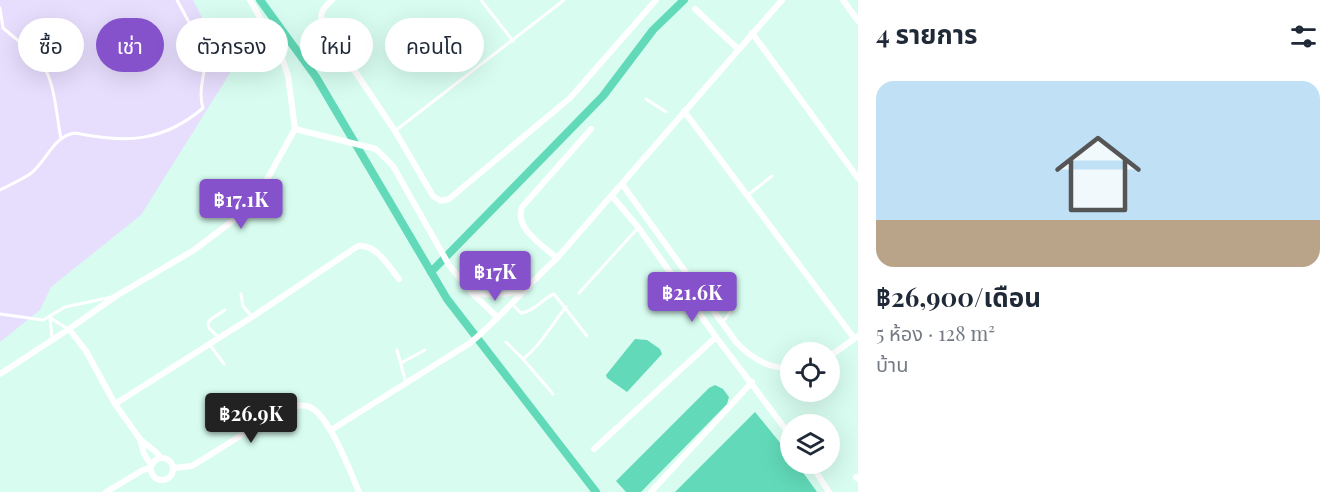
<!DOCTYPE html>
<html lang="th">
<head>
<meta charset="utf-8">
<style>
  body { margin:0; font-family:"Playfair Display","Noto Sans Thai",serif; background:#f2f2f3; color:#1f2937; height:100vh; display:flex; flex-direction:column; font-size:22px; white-space:nowrap }
  * { box-sizing:border-box; margin:0 }
  p { font-size:20px; color:#747a83 }
  .icon { flex:none; width:33px; height:33px; fill:none; stroke:currentColor; stroke-width:2; stroke-linecap:round; stroke-linejoin:round }
  .map { position:relative; flex:1; overflow:hidden }
  .drawer { display:flex; flex-direction:column; background:#fff; width:480px }
  .drawer>* { flex:none }
  .guide { position:absolute; left:18px; top:18px; width:570px; height:54px; display:flex; gap:12px }
  .fabs { position:absolute; left:780px; top:342px; display:grid; gap:12px }
  .fabs a { display:grid; place-items:center; width:60px; height:60px; border-radius:50%; background:#fff; box-shadow:0 6px 24px #0002; font-size:30px }
  .price { position:absolute; translate:-50% -51px; padding:0 14px; border-radius:6px; background:#8552cb; color:#fff; font-size:20px; line-height:39px; filter:drop-shadow(0 2px 3px #0008) }
  .price::after { content:''; position:absolute; left:50%; top:36px; width:18px; height:14px; margin-left:-9px; background:inherit; clip-path:polygon(0 0,100% 0,50% 100%) }
  .price.active { background:#222; color:#fff }
  ul { padding:0; list-style:none }
  li { display:grid; align-content:center; gap:12px; height:318px; padding:0 18px }
  li span { display:grid; place-items:center; height:186px; border-radius:18px; color:#555 }
  li>.icon { margin-inline-start:auto }
  span .icon { width:108px; height:108px; fill:#fffc; stroke-width:1 }
  li b { font-size:26px }
  h2 { display:flex; justify-content:space-between; align-items:center; height:72px; padding:0 18px; font-size:26px }
  .chip { padding:0 21px; border-radius:27px; background:#fff; box-shadow:0 6px 24px #0002; font-size:21px; line-height:54px }
  .chip.active { background:#8552cb; color:#fff }
  main { display:flex; flex:1; min-height:0 }
  .map>svg:first-child { display:block }
</style>
</head>
<body>
<main>
<div class="map">
<svg width="858" height="492" viewBox="0 0 858 492">
  <rect width="100%" height="100%" fill="#d8fdf0"/>
  <polygon fill="#e7ddfd" points="0,0 193,0 230,73 141,215 51,287 40,310 0,342"/>
  <g fill="#62dab9">
    <polygon points="635,339 647,340 660,349 662,354 627,392 607,378 606,375"/>
    <polygon points="715,385 723,389 729,397 727,404 641,492 626,492 616,481 709,388"/>
    <polygon points="755,412 790,455 790,464 797,464 817,492 675,492"/>
  </g>
  <g fill="none" stroke-linecap="round" stroke-linejoin="round">
    <g stroke="#62dab9" stroke-width="8">
      <polyline points="260,0 316,77 447,299 596,492"/>
      <polyline points="431,272 603,96 653,30 684,0"/>
    </g>
    <polyline stroke="#badcd0" stroke-width="6" stroke-dasharray="6 3" stroke-linecap="butt" points="330,35 344,55"/>
    <g stroke="#fff" stroke-width="3">
      <polyline points="481,0 513,41"/>
      <path d="M 0,8 L 3,28 C 17,40 35,52 45,69 C 55,86 57,119 61,139"/>
      <polyline points="646,99 666,112"/>
      <polyline points="395,131 564,0"/>
      <path d="M 0,190 C 10,185 21,180 30,174 C 47,161 53,136 75,133 C 125,143 162,143 203,108 C 197,90 207,71 205,52 L 177,0"/>
      <polyline points="748,195 772,176"/>
      <polyline points="579,293 637,229"/>
      <polyline points="241,294 243,306 252,317"/>
      <path d="M 511,303 L 521,313 C 535,311 542,299 554,294 L 587,336"/>
      <polyline points="0,314 43,320"/>
      <polyline points="49,317 68,329"/>
      <polyline points="50,318 52,337"/>
      <polyline points="43,320 65,307 112,297"/>
      <polyline points="723,322 730,312 727,300"/>
      <polyline points="218,337 209,328 208,323 211,319 225,310"/>
      <polyline points="506,342 523,359"/>
      <polyline points="210,345 224,364"/>
      <polyline points="794,349 795,352"/>
      <polyline points="397,350 406,383"/>
      <polyline points="401,363 425,350"/>
      <polyline points="787,368 790,377"/>
      <polyline points="797,392 802,397 811,401"/>
      <path d="M 553,394 L 523,359 C 542,344 551,325 566,307"/>
      <polyline points="245,402 259,424"/>
    </g>
    <g stroke="#fff" stroke-width="6">
      <polyline points="250,0 281,55 288,76 295,129"/>
      <polyline points="843,0 858,21"/>
      <polyline points="695,9 738,49"/>
      <polyline points="752,33 858,178"/>
      <path d="M 330,35 C 320,18 316,14 332,0"/>
      <polyline points="344,55 395,131 433,196 441,201 449,199 570,98 656,0"/>
      <polyline points="684,111 854,338"/>
      <path d="M 622,184 L 736,342 C 751,358 768,369 790,368"/>
      <polyline points="612,196 638,227 716,337 790,435"/>
      <path d="M 557,258 C 542,245 514,228 522,207 L 591,129"/>
      <polyline points="473,293 497,295 522,291"/>
      <polyline points="69,329 86,351 115,404 140,439 157,453 160,457"/>
      <polyline points="830,356 858,336"/>
      <polyline points="0,374 69,329 116,296 194,250 239,216 265,183 295,129 376,149 393,166 449,265 472,293 497,317"/>
      <path d="M 115,404 L 252,317 L 358,246 C 377,244 388,266 399,279"/>
      <path d="M 331,430 L 470,343 C 501,317 527,286 557,258 L 782,0"/>
      <polyline points="140,439 144,454 151,465"/>
      <polyline points="594,449 716,337"/>
      <circle cx="162" cy="469" r="11"/>
      <polyline points="811,464 829,492"/>
      <path d="M 174,468 L 192,466 L 287,407 C 294,406 303,404 310,407 C 330,417 350,471 359,492"/>
      <polyline points="856,477 858,479"/>
      <polyline points="106,492 143,470 151,468"/>
      <polyline points="651,492 752,382"/>
    </g>
  </g>
</svg>
<div class="fabs">
<a><svg class="icon" aria-label="locate" viewBox="0 0 24 24"><circle cx="12" cy="12" r="6"/><path d="M12 2v4M12 18v4M2 12h4M18 12h4"/></svg></a>
<a><svg class="icon" aria-label="layers" viewBox="0 0 24 24"><path d="M12 4l9 5-9 5-9-5zM3 14l9 5 9-5"/></svg></a>
</div>
<b class="price" style="left:241px;top:230px">฿17.1K</b>
<b class="price" style="left:495px;top:302px">฿17K</b>
<b class="price" style="left:692px;top:323px">฿21.6K</b>
<b class="price active" style="left:251px;top:444px">฿26.9K</b>
<div class="guide">
<a class="chip">ซื้อ</a>
<a class="chip active">เช่า</a>
<a class="chip">ตัวกรอง</a>
<a class="chip">ใหม่</a>
<a class="chip">คอนโด</a>
</div>
</div>
<section class="drawer">
<h2>4 รายการ<svg class="icon" aria-label="filters" viewBox="0 0 24 24"><path d="M4 7h16M4 17h16"/><circle cx="9" cy="7" r="2"/><circle cx="15" cy="17" r="2"/></svg></h2>
<ul>
<li><span style="background:linear-gradient(#bfe0f5 75%,#b9a48a 0)"><svg class="icon" aria-label="home" viewBox="0 0 24 24"><path d="M3 11l9-7 9 7M6 9v11h12V9"/></svg></span><div><b>฿26,900/เดือน</b><p>5 ห้อง · 128 m²</p><p>บ้าน</p></div></li>
</ul>
</section>
</main>
</body>
</html>
